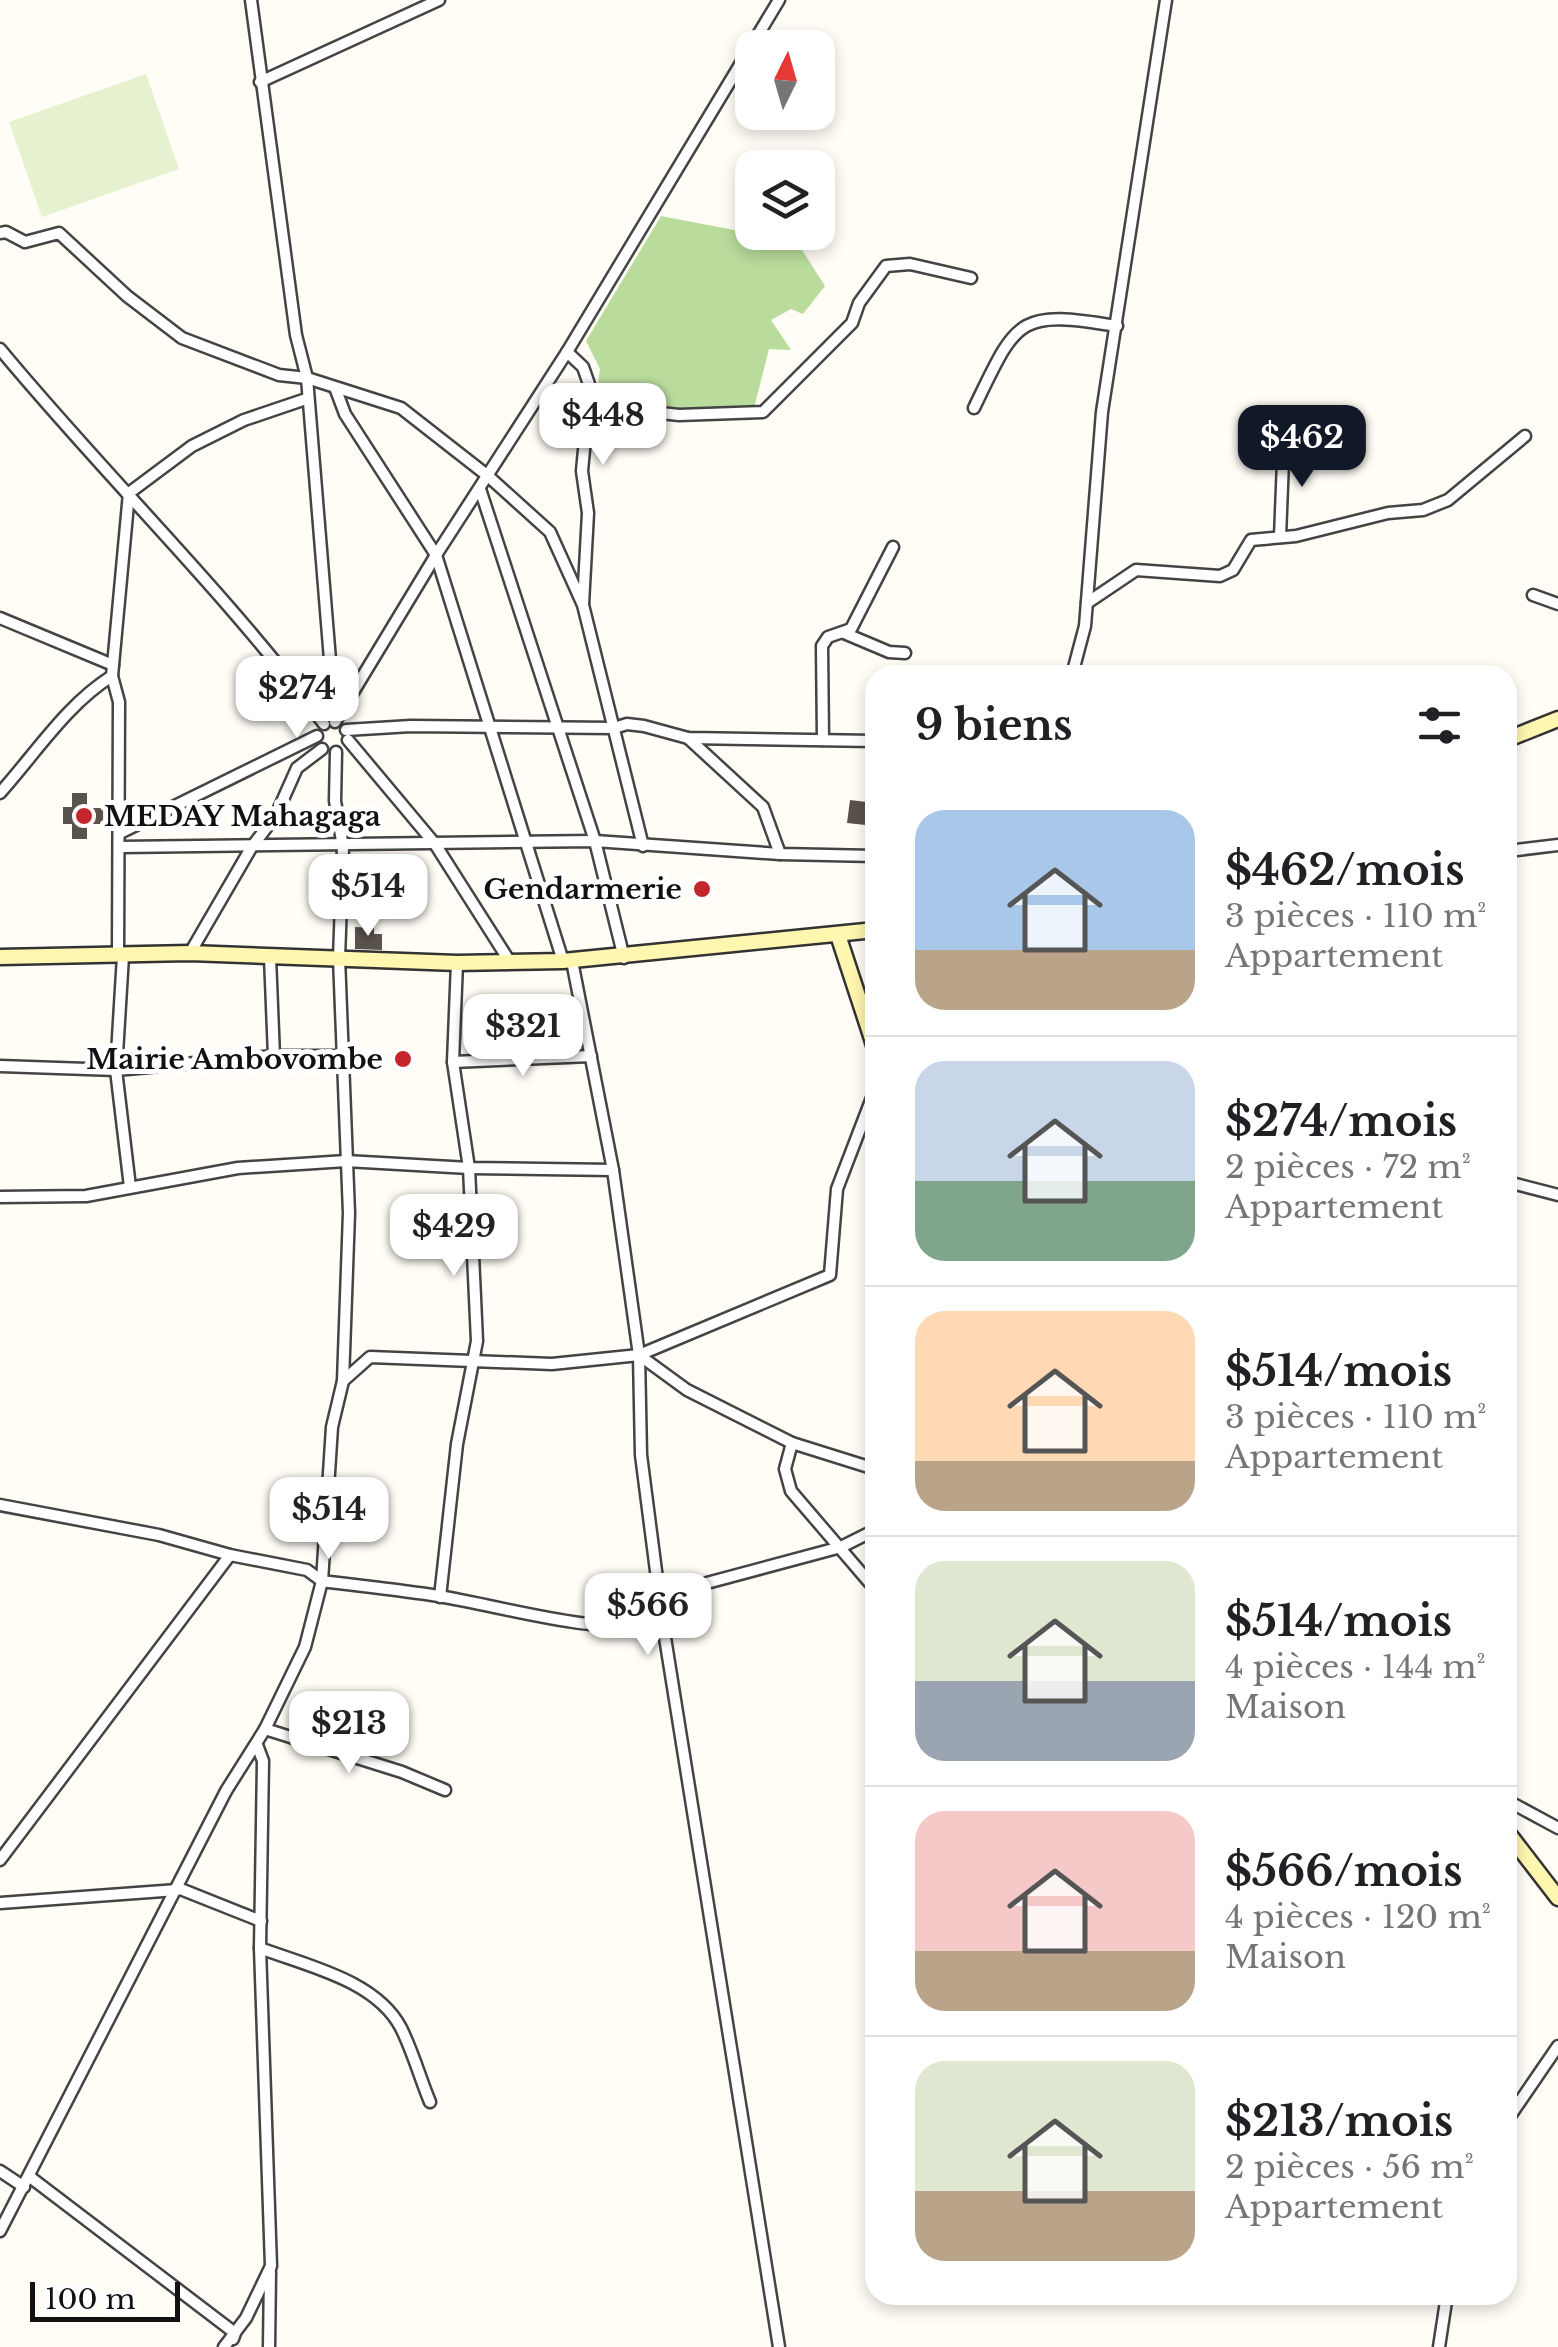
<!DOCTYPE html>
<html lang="fr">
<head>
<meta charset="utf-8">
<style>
  body { margin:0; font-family:"Libre Baskerville",serif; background:#f2f2f2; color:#202124; height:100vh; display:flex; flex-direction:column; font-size:38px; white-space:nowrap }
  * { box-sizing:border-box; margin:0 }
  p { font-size:32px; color:#757577 }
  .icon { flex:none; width:55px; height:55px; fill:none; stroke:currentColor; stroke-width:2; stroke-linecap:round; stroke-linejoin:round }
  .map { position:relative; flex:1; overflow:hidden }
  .details { position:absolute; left:865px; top:665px; width:652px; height:1640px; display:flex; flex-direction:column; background:#fff; border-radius:30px; box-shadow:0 5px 15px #0003 }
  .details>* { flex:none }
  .needle { width:65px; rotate:5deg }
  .tools { position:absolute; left:735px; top:30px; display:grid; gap:20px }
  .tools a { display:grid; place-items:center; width:100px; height:100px; border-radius:20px; background:#fff; box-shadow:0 5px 15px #0003; font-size:50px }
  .scale { position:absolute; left:30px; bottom:25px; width:150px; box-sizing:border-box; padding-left:10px; border:5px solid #111; border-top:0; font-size:28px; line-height:35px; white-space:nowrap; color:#111; -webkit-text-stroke:8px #fff; paint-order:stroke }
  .price { position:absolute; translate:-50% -85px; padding:0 22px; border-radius:20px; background:#fff; color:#222; font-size:32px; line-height:65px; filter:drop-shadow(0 2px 5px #0008) }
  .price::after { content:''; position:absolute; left:50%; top:60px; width:30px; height:22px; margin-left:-15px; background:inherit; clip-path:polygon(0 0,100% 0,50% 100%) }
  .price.active { background:#111827; color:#fff }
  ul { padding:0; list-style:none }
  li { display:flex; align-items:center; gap:30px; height:250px; padding:0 50px }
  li+li { border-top:2px solid #e0e0e0 }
  li span { display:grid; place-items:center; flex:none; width:280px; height:200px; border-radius:30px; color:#555 }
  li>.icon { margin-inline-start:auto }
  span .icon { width:120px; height:120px; fill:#fffc; stroke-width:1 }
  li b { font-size:42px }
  h2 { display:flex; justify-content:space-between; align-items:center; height:120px; padding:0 50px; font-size:42px }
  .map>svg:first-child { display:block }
</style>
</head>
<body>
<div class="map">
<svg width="1558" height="2347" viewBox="0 0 1558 2347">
  <rect width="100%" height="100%" fill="#fffdf5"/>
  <polygon fill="#b9dc9c" points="661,216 797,242 825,286 803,314 791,309 771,320 791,350 769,349 754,408 681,410 596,399 600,369 586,341"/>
  <polygon fill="#e6f2cf" points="146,74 179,169 42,217 9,122"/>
  <g fill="#5a524d">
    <polygon points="72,793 87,793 87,808 105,808 105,824 87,824 87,839 72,839 72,824 63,824 63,807 72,807"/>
    <polygon points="850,800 875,803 875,826 847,823"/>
    <polygon points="355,927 374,928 374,934 382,934 382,950 355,949"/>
  </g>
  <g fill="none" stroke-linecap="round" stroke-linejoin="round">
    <g stroke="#444" stroke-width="15">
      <g id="street">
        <polyline points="251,0 296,335 307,378 335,721"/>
        <polyline points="260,82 439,0"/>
        <polyline points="0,233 6,232 25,242 59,233 127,296 182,338 279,375 307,378 401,408 488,476 550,532 583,605 643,846"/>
        <path d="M 0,349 C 106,477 224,590 324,724"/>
        <polyline points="567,352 583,367 590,387 582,471 588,513 583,604"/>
        <polyline points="336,390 345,414 436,555 563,961"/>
        <polyline points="588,405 679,415 763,412 852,323 859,303 886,266 910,264 971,278"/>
        <path d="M 974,408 C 1017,319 1017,309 1117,326"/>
        <polyline points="480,489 595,841 624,958"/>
        <polyline points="1280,537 1283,461 1291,437"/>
        <polyline points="1533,595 1558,604"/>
        <polyline points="1087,603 1136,570 1220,576 1233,570 1251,540 1296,536 1388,513 1423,510 1448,500 1525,436"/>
        <polyline points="0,618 113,665"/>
        <polyline points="844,633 889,652 905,653"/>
        <polyline points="1072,675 1085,626 1102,412 1166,0"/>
        <polyline points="335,722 436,555 567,352 779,0"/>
        <polyline points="346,730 411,726 614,728 627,724 644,726 688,738 875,741"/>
        <polyline points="688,738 763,807 780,854"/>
        <polyline points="348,740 435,844 510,962"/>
        <polyline points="823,740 822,646 828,637 851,629 893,547"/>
        <path d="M 0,793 C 35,754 67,704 112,676"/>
        <polyline points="122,832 317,736"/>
        <polyline points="121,847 595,841 780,854 875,856"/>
        <polyline points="1508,851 1558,845"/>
        <polyline points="190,953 251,848 276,815 297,768 322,749"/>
        <polyline points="118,956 119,702 112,676 129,493 192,446 244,420 306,399"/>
        <polyline points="123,956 116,1070 130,1187"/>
        <polyline points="270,957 274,1056"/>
        <polyline points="572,961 613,1170 639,1355 641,1455 663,1625 779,2347"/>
        <polyline points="453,1062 591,1056"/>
        <polyline points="0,1066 116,1070 274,1056 341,1056"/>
        <polyline points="1508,1182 1558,1195"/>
        <polyline points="0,1197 86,1196 238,1168 346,1161 469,1168 613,1170"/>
        <polyline points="639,1355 687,1390 792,1443 875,1469"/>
        <polyline points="343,1381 370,1357 552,1364 639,1355 830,1275 837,1189 875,1090"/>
        <polyline points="792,1443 785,1469 791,1491 875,1589"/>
        <path d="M 0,1505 L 159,1535 L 230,1555 L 307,1570 L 322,1581 C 361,1586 400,1590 439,1596 C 514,1609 586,1633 663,1625"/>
        <polyline points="662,1595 841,1547 875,1530"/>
        <polyline points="440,1597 457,1444 477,1341 469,1168 453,1062 457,963"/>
        <polyline points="265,1729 402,1772 445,1790"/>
        <polyline points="1508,1801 1558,1828"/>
        <polyline points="0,1860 230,1555"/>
        <polyline points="178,1888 261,1921"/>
        <polyline points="0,1903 177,1890"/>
        <path d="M 260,1948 C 307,1966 376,1980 401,2028 C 413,2052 420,2078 430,2102"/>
        <polyline points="1508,2119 1558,2046"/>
        <polyline points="0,2171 24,2187"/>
        <polyline points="30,2177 235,2333 233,2339"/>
        <polyline points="0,2231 226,1791 265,1729 305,1647 322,1581 332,1427 343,1381 349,1213 339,958 343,847 335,801 336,752"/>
        <polyline points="224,2347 246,2318 271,2266 260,1948 263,1761 257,1745"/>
        <polyline points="269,2347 270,2272"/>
        <polyline points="1439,2347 1447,2295"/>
      </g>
    </g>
    <g stroke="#333" stroke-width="19">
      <g id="secondary">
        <polyline points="1508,739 1558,719"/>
        <polyline points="838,935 875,1048"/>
        <polyline points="0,957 190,953 457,963 563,961 875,930"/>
        <polyline points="1508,1833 1558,1898"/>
      </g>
    </g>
    <use href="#street" stroke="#fff" stroke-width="10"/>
    <use href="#secondary" stroke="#fff6b0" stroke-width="14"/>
  </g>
  <g fill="#c4262e" stroke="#fff" stroke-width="4">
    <circle cx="84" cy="816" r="10"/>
    <circle cx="702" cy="889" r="10"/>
    <circle cx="403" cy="1059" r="10"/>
  </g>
  <g text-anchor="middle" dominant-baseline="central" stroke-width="10" stroke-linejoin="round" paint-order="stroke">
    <g font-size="28" font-weight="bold" fill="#111" stroke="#fff" text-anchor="end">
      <text x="104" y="816" text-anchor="start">MEDAY Mahagaga</text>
      <text x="682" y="889">Gendarmerie</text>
      <text x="383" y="1059">Mairie Ambovombe</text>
    </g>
  </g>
</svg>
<div class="tools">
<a><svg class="needle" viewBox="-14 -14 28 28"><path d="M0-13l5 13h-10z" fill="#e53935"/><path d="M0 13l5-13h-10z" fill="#757577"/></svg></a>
<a><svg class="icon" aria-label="layers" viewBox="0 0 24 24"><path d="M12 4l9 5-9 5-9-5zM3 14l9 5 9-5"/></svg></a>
</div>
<div class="scale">100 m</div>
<b class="price" style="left:603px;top:468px">$448</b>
<b class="price active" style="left:1302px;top:490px">$462</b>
<b class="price" style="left:297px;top:741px">$274</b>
<b class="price" style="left:368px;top:939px">$514</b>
<b class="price" style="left:523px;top:1079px">$321</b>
<b class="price" style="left:454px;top:1279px">$429</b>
<b class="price" style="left:329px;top:1562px">$514</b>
<b class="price" style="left:648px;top:1658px">$566</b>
<b class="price" style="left:349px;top:1776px">$213</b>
<section class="details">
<h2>9 biens<svg class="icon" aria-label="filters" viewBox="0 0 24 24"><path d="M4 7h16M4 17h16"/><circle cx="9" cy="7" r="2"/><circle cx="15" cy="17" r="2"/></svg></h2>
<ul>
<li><span style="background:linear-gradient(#a9c7e8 70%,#b9a48a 0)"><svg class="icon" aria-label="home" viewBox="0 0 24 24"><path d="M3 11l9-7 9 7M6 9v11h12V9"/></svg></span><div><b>$462/mois</b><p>3 pièces · 110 m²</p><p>Appartement</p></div></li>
<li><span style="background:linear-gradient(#c9d6e8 60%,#7fa58c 0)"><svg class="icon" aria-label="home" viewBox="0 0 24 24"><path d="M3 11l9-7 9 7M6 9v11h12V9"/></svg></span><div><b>$274/mois</b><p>2 pièces · 72 m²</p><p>Appartement</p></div></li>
<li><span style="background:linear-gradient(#ffd9b3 75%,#b9a48a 0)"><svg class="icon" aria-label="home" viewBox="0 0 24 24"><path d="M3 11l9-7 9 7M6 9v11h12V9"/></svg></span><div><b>$514/mois</b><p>3 pièces · 110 m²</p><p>Appartement</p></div></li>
<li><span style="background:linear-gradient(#dfe7d0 60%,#9aa5b1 0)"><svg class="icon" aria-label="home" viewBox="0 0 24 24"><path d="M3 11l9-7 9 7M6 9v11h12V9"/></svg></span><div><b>$514/mois</b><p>4 pièces · 144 m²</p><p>Maison</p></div></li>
<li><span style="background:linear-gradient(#f6c9c9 70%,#b9a48a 0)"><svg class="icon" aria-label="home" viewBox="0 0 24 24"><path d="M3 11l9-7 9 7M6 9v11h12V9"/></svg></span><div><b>$566/mois</b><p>4 pièces · 120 m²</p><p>Maison</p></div></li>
<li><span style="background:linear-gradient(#dfe7d0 65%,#b9a48a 0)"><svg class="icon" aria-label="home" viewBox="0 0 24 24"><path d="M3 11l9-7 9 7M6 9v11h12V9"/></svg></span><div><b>$213/mois</b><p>2 pièces · 56 m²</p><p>Appartement</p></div></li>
</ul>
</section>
</div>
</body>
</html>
